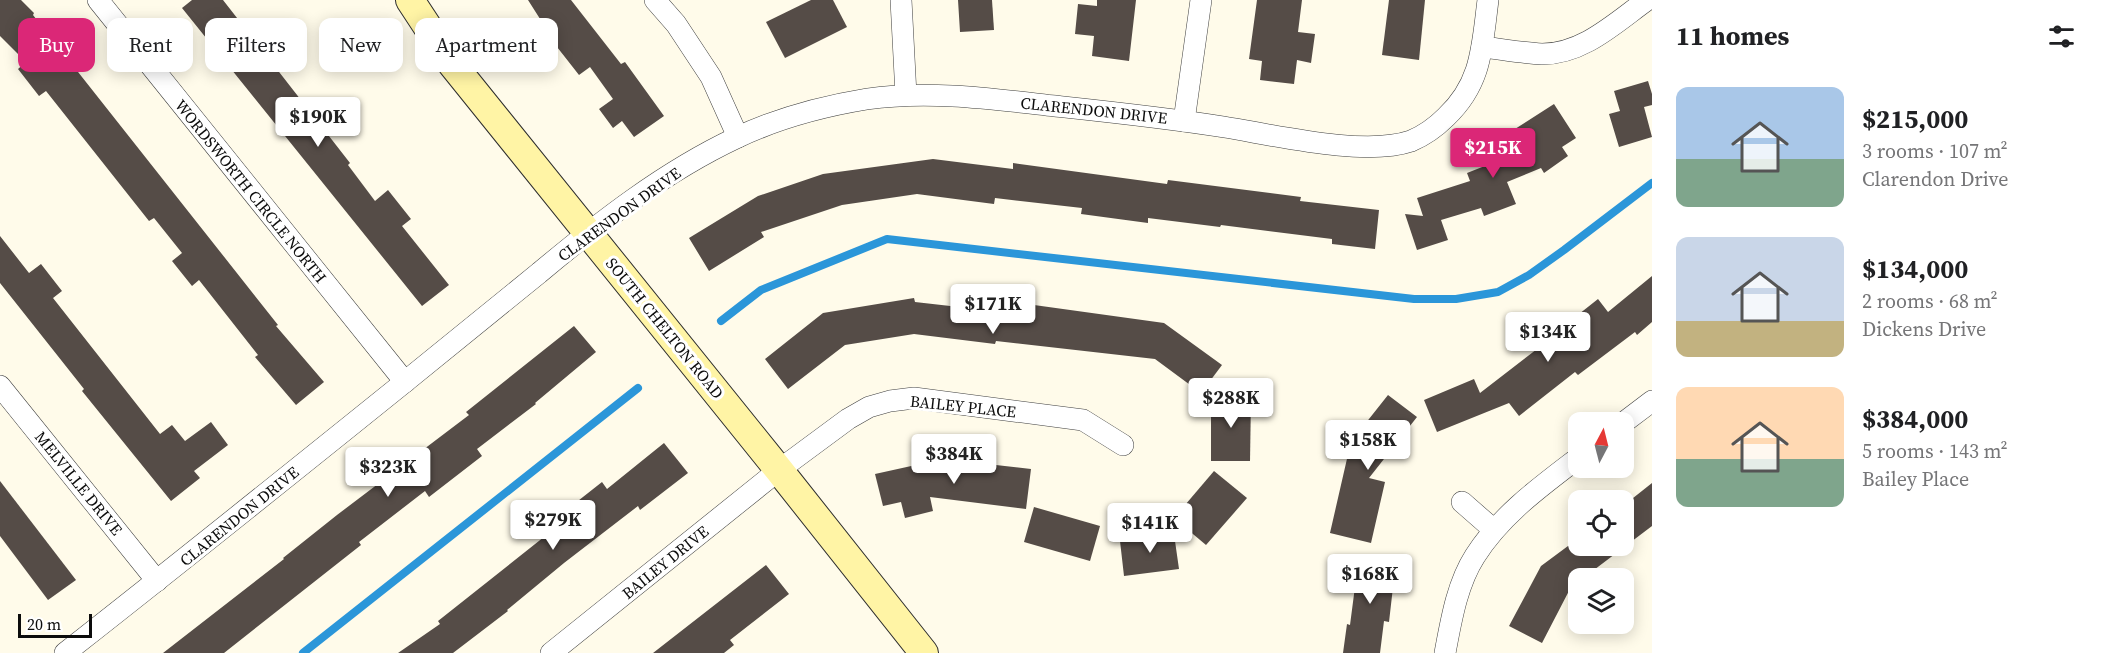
<!DOCTYPE html>
<html lang="en">
<head>
<meta charset="utf-8">
<style>
  body { margin:0; font-family:"Source Serif 4",serif; background:#f6f6f6; color:#202124; height:100vh; display:flex; flex-direction:column; font-size:22px; white-space:nowrap }
  * { box-sizing:border-box; margin:0 }
  p { font-size:20px; color:#757577 }
  .icon { flex:none; width:33px; height:33px; fill:none; stroke:currentColor; stroke-width:2; stroke-linecap:round; stroke-linejoin:round }
  .map { position:relative; flex:1; overflow:hidden }
  .side { display:flex; flex-direction:column; background:#fff; width:450px }
  .side>* { flex:none }
  .hud { position:absolute; left:18px; top:18px; width:570px; height:54px; display:flex; gap:12px }
  .needle { width:39px; rotate:7deg }
  .fabs { position:absolute; left:1568px; top:412px; display:grid; gap:12px }
  .fabs a { display:grid; place-items:center; width:66px; height:66px; border-radius:12px; background:#fff; box-shadow:0 3px 15px #0003; font-size:30px }
  .scale { position:absolute; left:18px; bottom:15px; width:74px; box-sizing:border-box; padding-left:6px; border:3px solid #0c0c0c; border-top:0; font-size:16px; line-height:21px; white-space:nowrap; color:#0c0c0c; -webkit-text-stroke:4px #fff; paint-order:stroke }
  .price { position:absolute; translate:-50% -51px; padding:0 14px; border-radius:6px; background:#fff; color:#222; font-size:20px; line-height:39px; filter:drop-shadow(0 2px 3px #0008) }
  .price::after { content:''; position:absolute; left:50%; top:36px; width:18px; height:14px; margin-left:-9px; background:inherit; clip-path:polygon(0 0,100% 0,50% 100%) }
  .price.selected { background:#db2777; color:#fff }
  ul { padding:0; list-style:none }
  li { display:flex; align-items:center; gap:18px; height:150px; padding:0 24px }
  li span { display:grid; place-items:center; flex:none; width:168px; height:120px; border-radius:12px; color:#555 }
  li>.icon { margin-inline-start:auto }
  span .icon { width:72px; height:72px; fill:#fffc; stroke-width:1 }
  li b { font-size:26px }
  h2 { display:flex; justify-content:space-between; align-items:center; height:72px; padding:0 24px; font-size:26px }
  .tag { padding:0 21px; border-radius:12px; background:#fff; box-shadow:0 3px 15px #0003; font-size:21px; line-height:54px }
  .tag.selected { background:#db2777; color:#fff }
  main { display:flex; flex:1; min-height:0 }
  .map>svg:first-child { display:block }
</style>
</head>
<body>
<main>
<div class="map">
<svg width="1652" height="653" viewBox="0 0 1652 653">
  <rect width="100%" height="100%" fill="#fffbea"/>
  <g fill="none" stroke-linecap="round" stroke-linejoin="round">
    <g stroke="#2b96d9" stroke-width="8">
      <polyline points="721,321 761,290 887,239 1414,299 1456,299 1498,292 1529,275 1564,250 1652,183"/>
      <polyline points="303,653 638,388"/>
    </g>
  </g>
  <g fill="#554c47">
    <polygon points="0,0 21,0 34,13 33,15 278,325 276,326 324,382 296,405 255,357 258,355 199,280 192,286 172,261 182,253 154,218 149,221 46,91 39,96 18,69 26,62 0,36"/>
    <polygon points="192,0 223,0 350,163 348,165 375,201 388,190 411,219 402,226 449,285 422,306 182,8"/>
    <polygon points="528,0 571,0 621,64 625,62 664,116 634,137 622,121 613,128 599,109 613,99 590,67 579,75 539,24 542,22"/>
    <polygon points="811,0 833,0 847,27 785,58 766,22"/>
    <polygon points="958,0 992,0 994,30 960,32"/>
    <polygon points="1097,0 1136,0 1129,61 1092,56 1094,36 1075,34 1078,4 1097,6"/>
    <polygon points="1257,0 1302,0 1298,32 1315,34 1311,63 1297,60 1294,84 1260,80 1262,61 1249,59"/>
    <polygon points="1389,0 1425,0 1419,60 1382,55"/>
    <polygon points="1648,81 1652,94 1652,105 1644,107 1652,137 1619,147 1609,114 1620,111 1614,91"/>
    <polygon points="1554,104 1576,138 1562,147 1568,156 1544,173 1541,168 1507,182 1516,204 1484,216 1481,208 1441,220 1448,240 1417,250 1405,214 1423,216 1417,198 1470,181 1467,173 1528,149 1515,129"/>
    <polygon points="933,159 1013,169 1013,163 1167,184 1168,180 1301,197 1300,201 1379,210 1375,249 1332,244 1332,239 1221,225 1220,227 1148,218 1148,223 1081,214 1082,208 995,198 994,204 917,194 842,205 761,232 764,237 709,271 689,238 758,196 823,174"/>
    <polygon points="0,236 29,273 41,264 62,291 53,298 160,434 172,425 185,441 211,422 228,445 194,471 200,478 171,501 82,391 84,389 0,283"/>
    <polygon points="1652,276 1652,322 1637,335 1635,332 1578,375 1575,372 1519,416 1509,403 1437,432 1424,400 1474,379 1480,393 1541,346 1546,353 1581,326 1574,318 1598,299 1608,312"/>
    <polygon points="914,298 915,302 1012,313 1013,302 1164,323 1222,365 1201,393 1155,359 996,341 995,344 914,334 845,345 788,389 765,359 823,313"/>
    <polygon points="574,326 596,352 535,403 536,404 477,449 482,456 429,497 425,491 359,542 361,545 224,653 163,653 284,559 283,558 337,515 469,415 466,412"/>
    <polygon points="1388,395 1417,417 1369,478 1385,482 1371,543 1330,533 1349,450 1346,448"/>
    <polygon points="1211,398 1251,398 1250,461 1211,461"/>
    <polygon points="664,443 688,473 640,510 638,506 564,563 507,610 508,611 453,653 398,653 440,624 438,621 554,529 550,523 602,482 607,489"/>
    <polygon points="943,459 1031,469 1026,509 930,497 933,511 905,518 901,502 883,506 875,474"/>
    <polygon points="1214,471 1247,498 1206,545 1174,518"/>
    <polygon points="0,481 76,580 48,600 0,536"/>
    <polygon points="1652,483 1652,526 1582,579 1578,579 1578,582 1571,587 1542,643 1509,626 1541,566 1568,546 1623,546 1623,506"/>
    <polygon points="1034,507 1100,526 1090,561 1024,542"/>
    <polygon points="1172,520 1179,569 1124,576 1120,541 1159,536"/>
    <polygon points="1359,556 1396,561 1389,622 1384,621 1380,653 1343,653 1347,624 1350,625"/>
    <polygon points="766,565 789,594 730,640 734,645 724,653 653,653"/>
  </g>
  <g fill="none" stroke-linecap="round" stroke-linejoin="round">
    <g stroke="#3f3f3f" stroke-width="22">
      <g id="minor">
        <polyline points="98,0 405,382"/>
        <polyline points="655,0 676,24 711,77 738,137"/>
        <polyline points="901,0 906,95"/>
        <path d="M 1482,47 C 1501,49 1522,53 1542,54 C 1583,54 1615,23 1647,0"/>
        <polyline points="1184,121 1201,0"/>
        <polyline points="0,386 157,581"/>
        <polyline points="1623,423 1652,401"/>
        <polyline points="1462,502 1494,530"/>
        <path d="M 65,653 C 180,563 293,472 406,381 C 451,345 495,309 539,273 C 600,222 664,172 736,138 C 776,119 824,106 867,99 C 929,90 993,99 1055,106 C 1111,112 1168,118 1224,127 C 1274,135 1364,157 1411,141 C 1423,136 1437,126 1446,117 C 1482,83 1482,47 1488,0"/>
        <polyline points="551,653 779,470 848,419 869,407 890,401 914,398 1083,420 1123,445"/>
        <path d="M 1445,653 C 1451,621 1457,584 1475,556 C 1501,515 1540,487 1578,458"/>
      </g>
    </g>
    <g stroke="#2e2e2e" stroke-width="30">
      <polyline id="secondary" points="410,0 452,64 779,470 924,653"/>
    </g>
    <use href="#minor" stroke="#fff" stroke-width="21"/>
    <use href="#secondary" stroke="#fff4a5" stroke-width="28"/>
  </g>
  <g text-anchor="middle" dominant-baseline="central" stroke-width="6" stroke-linejoin="round" paint-order="stroke">
    <g font-size="16" fill="#0c0c0c" stroke="#fff">
      <text transform="translate(1094 110) rotate(6)">CLARENDON DRIVE</text>
      <text transform="translate(251 191) rotate(51)">WORDSWORTH CIRCLE NORTH</text>
      <text transform="translate(619 214) rotate(-36)">CLARENDON DRIVE</text>
      <text transform="translate(665 328) rotate(51)">SOUTH CHELTON ROAD</text>
      <text transform="translate(963 406) rotate(6)">BAILEY PLACE</text>
      <text transform="translate(79 483) rotate(51)">MELVILLE DRIVE</text>
      <text transform="translate(239 516) rotate(-39)">CLARENDON DRIVE</text>
      <text transform="translate(665 562) rotate(-39)">BAILEY DRIVE</text>
    </g>
  </g>
</svg>
<div class="fabs">
<a><svg class="needle" viewBox="-14 -14 28 28"><path d="M0-13l5 13h-10z" fill="#e53935"/><path d="M0 13l5-13h-10z" fill="#757577"/></svg></a>
<a><svg class="icon" aria-label="locate" viewBox="0 0 24 24"><circle cx="12" cy="12" r="6"/><path d="M12 2v4M12 18v4M2 12h4M18 12h4"/></svg></a>
<a><svg class="icon" aria-label="layers" viewBox="0 0 24 24"><path d="M12 4l9 5-9 5-9-5zM3 14l9 5 9-5"/></svg></a>
</div>
<div class="scale">20 m</div>
<b class="price" style="left:318px;top:148px">$190K</b>
<b class="price selected" style="left:1493px;top:179px">$215K</b>
<b class="price" style="left:993px;top:335px">$171K</b>
<b class="price" style="left:1548px;top:363px">$134K</b>
<b class="price" style="left:1231px;top:429px">$288K</b>
<b class="price" style="left:1368px;top:471px">$158K</b>
<b class="price" style="left:954px;top:485px">$384K</b>
<b class="price" style="left:388px;top:498px">$323K</b>
<b class="price" style="left:553px;top:551px">$279K</b>
<b class="price" style="left:1150px;top:554px">$141K</b>
<b class="price" style="left:1370px;top:605px">$168K</b>
<div class="hud">
<a class="tag selected">Buy</a>
<a class="tag">Rent</a>
<a class="tag">Filters</a>
<a class="tag">New</a>
<a class="tag">Apartment</a>
</div>
</div>
<section class="side">
<h2>11 homes<svg class="icon" aria-label="filters" viewBox="0 0 24 24"><path d="M4 7h16M4 17h16"/><circle cx="9" cy="7" r="2"/><circle cx="15" cy="17" r="2"/></svg></h2>
<ul>
<li><span style="background:linear-gradient(#a9c7e8 60%,#7fa58c 0)"><svg class="icon" aria-label="home" viewBox="0 0 24 24"><path d="M3 11l9-7 9 7M6 9v11h12V9"/></svg></span><div><b>$215,000</b><p>3 rooms · 107 m²</p><p>Clarendon Drive</p></div></li>
<li><span style="background:linear-gradient(#c9d6e8 70%,#c2b280 0)"><svg class="icon" aria-label="home" viewBox="0 0 24 24"><path d="M3 11l9-7 9 7M6 9v11h12V9"/></svg></span><div><b>$134,000</b><p>2 rooms · 68 m²</p><p>Dickens Drive</p></div></li>
<li><span style="background:linear-gradient(#ffd9b3 60%,#7fa58c 0)"><svg class="icon" aria-label="home" viewBox="0 0 24 24"><path d="M3 11l9-7 9 7M6 9v11h12V9"/></svg></span><div><b>$384,000</b><p>5 rooms · 143 m²</p><p>Bailey Place</p></div></li>
</ul>
</section>
</main>
</body>
</html>
